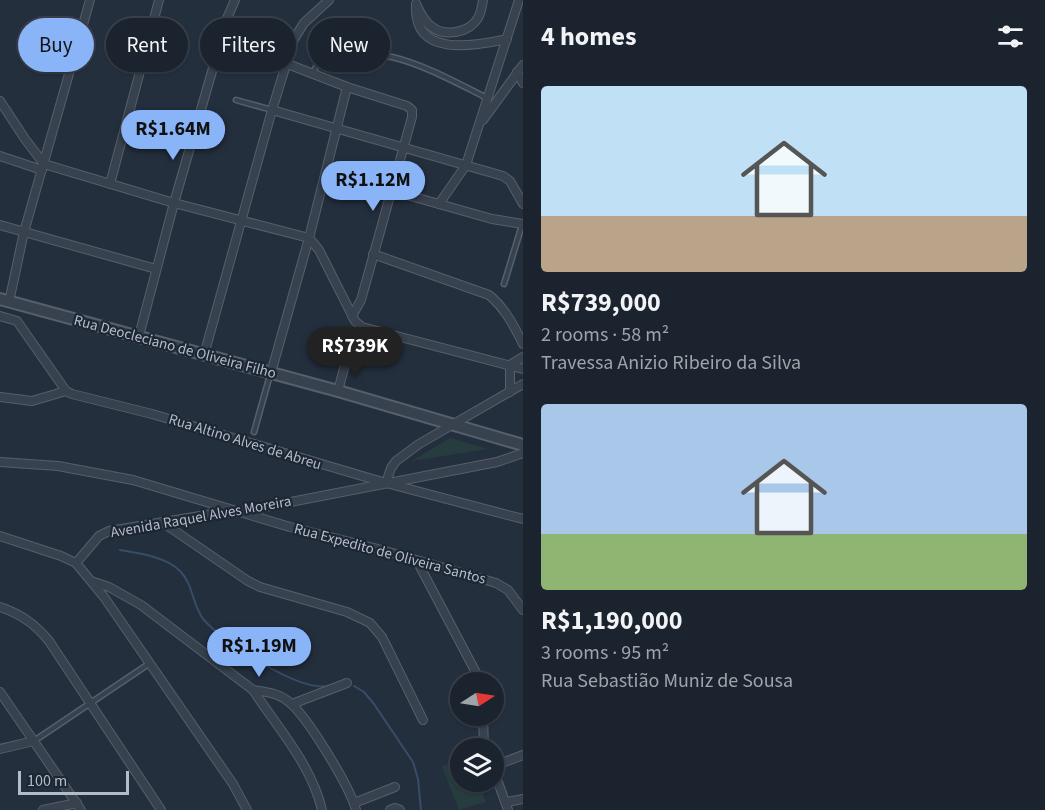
<!DOCTYPE html>
<html lang="en">
<head>
<meta charset="utf-8">
<style>
  body { margin:0; font-family:"Source Sans 3",sans-serif; background:#242b36; color:#f1f3f6; height:100vh; display:flex; flex-direction:column; font-size:22px; white-space:nowrap }
  * { box-sizing:border-box; margin:0 }
  p { font-size:20px; color:#a0a4aa }
  .icon { flex:none; width:33px; height:33px; fill:none; stroke:currentColor; stroke-width:2; stroke-linecap:round; stroke-linejoin:round }
  .map { position:relative; flex:1; overflow:hidden }
  .sheet { display:flex; flex-direction:column; background:#1b232e; width:522px }
  .sheet>* { flex:none }
  .hud { position:absolute; left:18px; top:18px; width:414px; height:54px; display:flex; gap:12px }
  .needle { width:39px; rotate:78deg }
  .buttons { position:absolute; left:450px; top:672px; display:grid; gap:12px }
  .buttons a { display:grid; place-items:center; width:54px; height:54px; border-radius:50%; background:#1b232e; box-shadow:0 2px 4px #0004,0 0 0 2px #39404a; font-size:30px }
  .scale { position:absolute; left:18px; bottom:15px; width:111px; box-sizing:border-box; padding-left:6px; border:3px solid #b4bcc9; border-top:0; font-size:16px; line-height:21px; white-space:nowrap; color:#b4bcc9; -webkit-text-stroke:4px #1d2633; paint-order:stroke }
  .price { position:absolute; translate:-50% -51px; padding:0 14px; border-radius:21px; background:#8ab4f8; color:#111; font-size:20px; line-height:39px; filter:drop-shadow(0 2px 3px #0008) }
  .price::after { content:''; position:absolute; left:50%; top:36px; width:18px; height:14px; margin-left:-9px; background:inherit; clip-path:polygon(0 0,100% 0,50% 100%) }
  .price.selected { background:#222; color:#fff }
  ul { padding:0; list-style:none }
  li { display:grid; align-content:center; gap:12px; height:318px; padding:0 18px }
  li span { display:grid; place-items:center; height:186px; border-radius:6px; color:#555 }
  li>.icon { margin-inline-start:auto }
  span .icon { width:108px; height:108px; fill:#fffc; stroke-width:1 }
  li b { font-size:26px }
  h2 { display:flex; justify-content:space-between; align-items:center; height:72px; padding:0 18px; font-size:26px }
  .pill { padding:0 21px; border-radius:27px; background:#1b232e; box-shadow:0 2px 4px #0004,0 0 0 2px #39404a; font-size:21px; line-height:54px }
  .pill.selected { background:#8ab4f8; color:#111 }
  main { display:flex; flex:1; min-height:0 }
  .map>svg:first-child { display:block }
</style>
</head>
<body>
<main>
<div class="map">
<svg width="523" height="810" viewBox="0 0 523 810">
  <rect width="100%" height="100%" fill="#242f3e"/>
  <g fill="#263c3f">
    <polygon points="450,438 488,449 412,461"/>
    <polygon points="460,761 460,782 479,782 486,802 459,810 442,766"/>
  </g>
  <g fill="none" stroke-linecap="round" stroke-linejoin="round">
    <g stroke="#394c67" stroke-width="2">
      <path d="M 120,550 C 138,553 167,557 180,571 C 194,585 192,606 204,620 C 223,642 299,692 328,686"/>
      <polyline points="354,686 364,692 374,704 413,762 418,779 421,810"/>
    </g>
    <g stroke="#565f6c" stroke-width="7">
      <g id="service">
        <path d="M 313,72 C 318,65 324,50 333,47 C 343,43 355,52 365,54 C 374,57 383,55 392,57 C 425,65 457,83 487,98"/>
        <polyline points="236,100 272,110"/>
        <polyline points="504,284 522,225"/>
        <polyline points="254,432 270,375"/>
        <polyline points="34,741 150,663"/>
      </g>
    </g>
    <g stroke="#565f6c" stroke-width="10">
      <g id="minor">
        <path d="M 416,4 C 413,58 472,46 507,39"/>
        <path d="M 416,4 C 420,12 424,22 432,27 C 445,37 469,33 478,18 C 481,13 482,6 483,0"/>
        <polyline points="285,63 347,87 407,106 412,110 412,117 361,300 352,316"/>
        <polyline points="517,72 523,83"/>
        <polyline points="0,101 25,139 44,164 174,203 309,238 319,250 355,321 362,327 523,369"/>
        <polyline points="272,110 503,176 510,181 523,204"/>
        <polyline points="483,120 523,65"/>
        <polyline points="0,156 42,170"/>
        <polyline points="110,184 159,0"/>
        <polyline points="393,191 492,219 523,224"/>
        <polyline points="439,204 466,165 519,0"/>
        <polyline points="0,225 156,269"/>
        <path d="M 373,254 L 489,295 C 505,308 514,326 523,344"/>
        <polyline points="9,302 24,232 90,0"/>
        <polyline points="0,316 17,321 66,391 72,394 152,414 386,483 523,519"/>
        <polyline points="139,336 174,203 228,16 235,0"/>
        <polyline points="204,355 272,110 294,39 304,23 329,0"/>
        <polyline points="271,373 309,238 347,87"/>
        <polyline points="338,391 347,357"/>
        <polyline points="510,392 510,365 523,357"/>
        <polyline points="0,397 32,401 66,391"/>
        <polyline points="0,462 58,466 133,480 290,527 382,550 496,583 508,590 523,610"/>
        <polyline points="386,483 391,468 396,461 419,444 523,384"/>
        <polyline points="162,522 248,581 260,587 347,612 370,623 382,637 423,720"/>
        <polyline points="0,536 61,556 76,563"/>
        <polyline points="417,561 481,682"/>
        <path d="M 94,582 L 109,587 L 141,605 L 253,690 C 266,692 279,693 289,702 C 307,716 350,787 356,810"/>
        <path d="M 0,607 C 21,614 35,624 49,641 L 161,810"/>
        <path d="M 253,690 C 278,728 312,766 322,810"/>
        <polyline points="0,692 81,810"/>
        <polyline points="292,704 347,683"/>
        <polyline points="483,716 484,748"/>
        <polyline points="0,749 34,741"/>
        <polyline points="494,766 523,755"/>
        <polyline points="494,771 508,810"/>
        <polyline points="507,802 523,799"/>
        <polyline points="354,803 395,787"/>
        <polyline points="43,810 77,803"/>
        <polyline points="247,810 233,784 104,597 76,563 99,536 109,531 212,514 239,512 497,462 523,453"/>
        <polyline points="390,810 395,808 400,810"/>
      </g>
    </g>
    <g stroke="#565f6c" stroke-width="14">
      <polyline id="tertiary" points="0,299 338,391 523,445"/>
    </g>
    <use href="#service" stroke="#38414e" stroke-width="4"/>
    <use href="#minor" stroke="#38414e" stroke-width="8"/>
    <use href="#tertiary" stroke="#38414e" stroke-width="10"/>
  </g>
  <g text-anchor="middle" dominant-baseline="central" stroke-width="4.5" stroke-linejoin="round" paint-order="stroke">
    <g font-size="15" fill="#b4bcc9" stroke="#1d2633">
      <text transform="translate(175 347) rotate(15)">Rua Deocleciano de Oliveira Filho</text>
      <text transform="translate(245 442) rotate(17)">Rua Altino Alves de Abreu</text>
      <text transform="translate(201 517) rotate(-10)">Avenida Raquel Alves Moreira</text>
      <text transform="translate(390 554) rotate(15)">Rua Expedito de Oliveira Santos</text>
    </g>
  </g>
</svg>
<div class="buttons">
<a><svg class="needle" viewBox="-14 -14 28 28"><path d="M0-13l5 13h-10z" fill="#e53935"/><path d="M0 13l5-13h-10z" fill="#a0a4aa"/></svg></a>
<a><svg class="icon" aria-label="layers" viewBox="0 0 24 24"><path d="M12 4l9 5-9 5-9-5zM3 14l9 5 9-5"/></svg></a>
</div>
<div class="scale">100 m</div>
<b class="price" style="left:173px;top:161px">R$1.64M</b>
<b class="price" style="left:373px;top:212px">R$1.12M</b>
<b class="price selected" style="left:355px;top:378px">R$739K</b>
<b class="price" style="left:259px;top:678px">R$1.19M</b>
<div class="hud">
<a class="pill selected">Buy</a>
<a class="pill">Rent</a>
<a class="pill">Filters</a>
<a class="pill">New</a>
</div>
</div>
<section class="sheet">
<h2>4 homes<svg class="icon" aria-label="filters" viewBox="0 0 24 24"><path d="M4 7h16M4 17h16"/><circle cx="9" cy="7" r="2"/><circle cx="15" cy="17" r="2"/></svg></h2>
<ul>
<li><span style="background:linear-gradient(#bfe0f5 70%,#b9a48a 0)"><svg class="icon" aria-label="home" viewBox="0 0 24 24"><path d="M3 11l9-7 9 7M6 9v11h12V9"/></svg></span><div><b>R$739,000</b><p>2 rooms · 58 m²</p><p>Travessa Anizio Ribeiro da Silva</p></div></li>
<li><span style="background:linear-gradient(#a9c7e8 70%,#8fb573 0)"><svg class="icon" aria-label="home" viewBox="0 0 24 24"><path d="M3 11l9-7 9 7M6 9v11h12V9"/></svg></span><div><b>R$1,190,000</b><p>3 rooms · 95 m²</p><p>Rua Sebastião Muniz de Sousa</p></div></li>
</ul>
</section>
</main>
</body>
</html>
